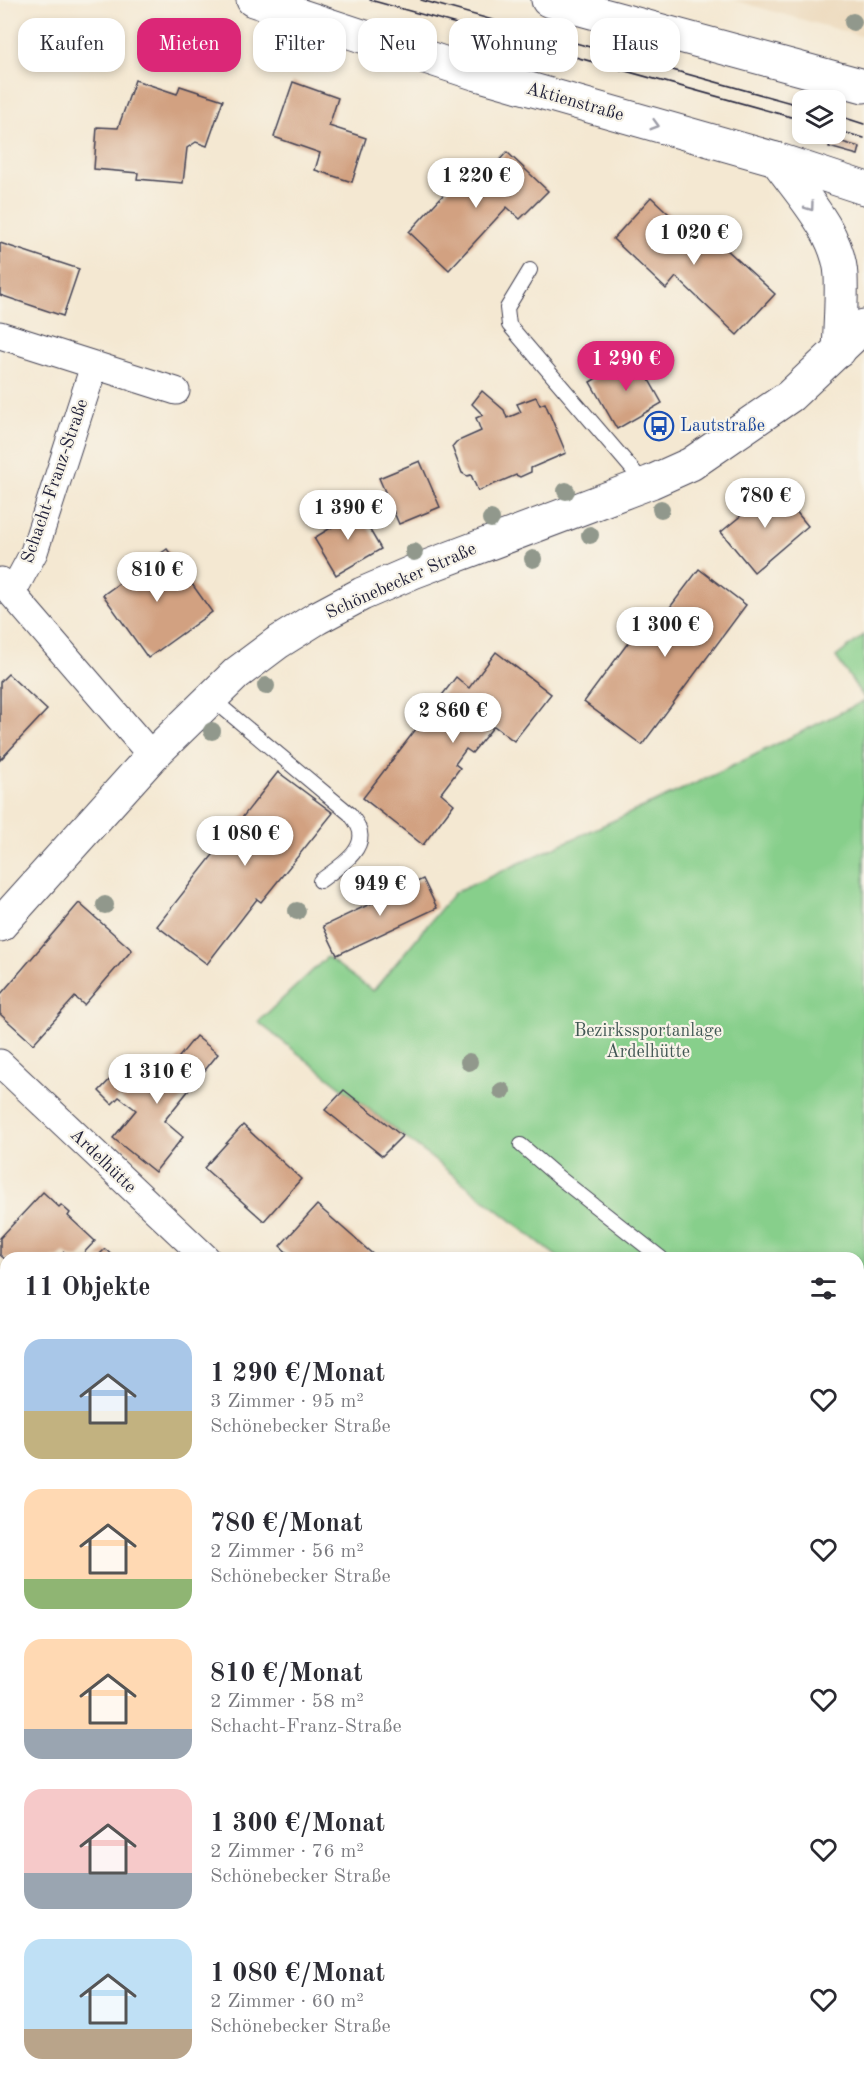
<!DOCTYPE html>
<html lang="de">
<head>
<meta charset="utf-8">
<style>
  body { margin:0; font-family:"Old Standard TT",serif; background:#f2f2f3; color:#2b2b33; height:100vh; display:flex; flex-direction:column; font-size:22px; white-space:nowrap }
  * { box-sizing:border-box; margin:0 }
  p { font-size:20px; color:#7c7c81 }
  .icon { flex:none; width:33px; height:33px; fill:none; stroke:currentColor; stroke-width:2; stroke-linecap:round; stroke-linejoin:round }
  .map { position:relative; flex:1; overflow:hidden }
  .side { position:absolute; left:0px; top:1252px; width:864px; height:836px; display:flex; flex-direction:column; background:#fff; border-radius:18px 18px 0 0; box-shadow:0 3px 9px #0003 }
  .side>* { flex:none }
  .guide { position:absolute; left:18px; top:18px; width:828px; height:54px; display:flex; gap:12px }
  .controls { position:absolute; left:792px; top:90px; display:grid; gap:12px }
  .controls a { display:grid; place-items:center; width:54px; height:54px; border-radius:12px; background:#fff; box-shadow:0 3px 9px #0003; font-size:30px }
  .price { position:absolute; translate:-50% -51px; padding:0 14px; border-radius:21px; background:#fff; color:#222; font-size:20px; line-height:39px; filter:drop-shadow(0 2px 3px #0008) }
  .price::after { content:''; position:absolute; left:50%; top:36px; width:18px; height:14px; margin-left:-9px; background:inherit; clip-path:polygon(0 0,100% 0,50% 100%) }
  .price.active { background:#db2777; color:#fff }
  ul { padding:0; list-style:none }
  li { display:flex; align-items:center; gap:18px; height:150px; padding:0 24px }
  li span { display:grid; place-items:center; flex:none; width:168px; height:120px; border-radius:18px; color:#555 }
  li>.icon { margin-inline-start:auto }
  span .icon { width:72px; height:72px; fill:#fffc; stroke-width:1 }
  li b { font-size:26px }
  h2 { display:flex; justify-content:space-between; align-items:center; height:72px; padding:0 24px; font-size:26px }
  .pill { padding:0 21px; border-radius:18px; background:#fff; box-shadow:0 3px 9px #0003; font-size:21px; line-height:54px }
  .pill.active { background:#db2777; color:#fff }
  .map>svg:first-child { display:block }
</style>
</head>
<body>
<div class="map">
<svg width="864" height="2087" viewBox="0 0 864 2087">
  <rect width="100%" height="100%" fill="#f7f3e8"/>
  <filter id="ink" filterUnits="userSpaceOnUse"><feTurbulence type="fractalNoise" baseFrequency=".0167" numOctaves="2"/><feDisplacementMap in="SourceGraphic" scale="12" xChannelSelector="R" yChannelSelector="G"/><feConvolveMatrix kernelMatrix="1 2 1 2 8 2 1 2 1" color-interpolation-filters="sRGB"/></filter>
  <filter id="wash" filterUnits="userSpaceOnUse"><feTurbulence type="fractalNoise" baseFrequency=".008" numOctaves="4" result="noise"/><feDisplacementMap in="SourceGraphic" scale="24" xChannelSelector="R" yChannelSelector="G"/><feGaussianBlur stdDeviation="1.35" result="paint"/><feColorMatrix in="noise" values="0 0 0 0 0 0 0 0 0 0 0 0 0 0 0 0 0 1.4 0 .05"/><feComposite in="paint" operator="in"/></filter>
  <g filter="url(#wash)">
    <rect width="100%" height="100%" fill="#f4e8d2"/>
    <polygon fill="#ecd8ba" points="733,0 864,0 864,37"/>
    <g fill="#87cf8b" stroke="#547863" stroke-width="1.5">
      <polygon points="864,635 864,698 836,657"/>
      <polygon points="864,701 864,1550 858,1544 858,1258 559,1258 258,1022 327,957 373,991 454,893 716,774"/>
    </g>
    <g id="blocks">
      <g fill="#d2a181">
        <polygon points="135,80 177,94 180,86 223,100 207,146 196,142 187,148 183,183 137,179 138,173 94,169 97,127 118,128"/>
        <polygon points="293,82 338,98 329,126 366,138 352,182 315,170 320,153 274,137"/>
        <polygon points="831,139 860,147 858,155 829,147"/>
        <polygon points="507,152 548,191 520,219 507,207 449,270 409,232 467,169 480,181"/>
        <polygon points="651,197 704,247 713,237 775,294 737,335 676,277 666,289 613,239"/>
        <polygon points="0,243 79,269 63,316 0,295"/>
        <polygon points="635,355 662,403 617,429 590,382"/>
        <polygon points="482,391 504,410 507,418 521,412 517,404 536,397 540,405 545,403 566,453 531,468 531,472 520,477 516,475 478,491 471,475 467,476 462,473 452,447 456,442 481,431 476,418 483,415 472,404"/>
        <polygon points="420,461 440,507 399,524 379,478"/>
        <polygon points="776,487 808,526 754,572 721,532"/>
        <polygon points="353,501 381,549 336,575 314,538 344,520 338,510"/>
        <polygon points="167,549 212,612 148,658 103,595"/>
        <polygon points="699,569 746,605 642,745 584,702 642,624 652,631"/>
        <polygon points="496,652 551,694 514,741 494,726 472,753 466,749 455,764 460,768 441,793 454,804 423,845 363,798 456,677 469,688"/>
        <polygon points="8,674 47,710 0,760 0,682"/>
        <polygon points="278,772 333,813 261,902 257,899 207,964 157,926"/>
        <polygon points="423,879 437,908 337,955 323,926"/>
        <polygon points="79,903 132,950 84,1005 75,997 33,1044 0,1014 0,995"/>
        <polygon points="196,1036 218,1054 164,1121 183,1137 155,1172 113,1138 136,1110 119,1097 112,1104 99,1091 118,1071 132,1083 138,1077 153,1089"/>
        <polygon points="344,1090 402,1136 382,1156 325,1110"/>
        <polygon points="243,1125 301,1179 264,1221 204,1168"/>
        <polygon points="43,1192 59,1207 61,1205 70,1213 68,1216 95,1241 79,1258 72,1258 64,1252 58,1258 6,1258 6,1260 0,1255 0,1238"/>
        <polygon points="317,1205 377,1258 293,1258 280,1246"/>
        <polygon points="105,1249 115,1258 96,1258"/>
        <polygon points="858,1403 864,1410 864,1450 858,1444"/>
        <polygon points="6,1561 6,1637 0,1632 0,1568"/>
        <polygon points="863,1743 864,1797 858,1803 858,1747"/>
        <polygon points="0,1821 6,1827 6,1878 0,1884"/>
        <polygon points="864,1834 864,1875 858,1869 858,1839"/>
        <polygon points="858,1990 864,1996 864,2001 858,2007"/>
        <polygon points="6,2002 6,2082 13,2082 8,2087 0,2087 0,2027 6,2021 0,2015 0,2008"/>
        <polygon points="858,2019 864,2025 864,2038 858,2043"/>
        <polygon points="864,2047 864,2087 821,2087 826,2082 858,2082 858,2053"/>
        <polygon points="174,2082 192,2082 187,2087 179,2087"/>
        <polygon points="450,2082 510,2082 515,2087 455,2087"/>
        <polygon points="550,2082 555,2082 560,2087 544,2087"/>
      </g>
    </g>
  </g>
  <g filter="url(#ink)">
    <use href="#blocks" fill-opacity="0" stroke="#424052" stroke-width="1.5"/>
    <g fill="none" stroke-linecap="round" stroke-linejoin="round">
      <g stroke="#424052" stroke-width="16">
        <g id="service">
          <polyline points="530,270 507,308 509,325 645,484"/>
          <path d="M 211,698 L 350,814 C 353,818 356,822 358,826 C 370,850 335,869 320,881"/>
          <polyline points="521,1145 557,1176 661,1258"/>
          <polyline points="858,1316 864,1313"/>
          <polyline points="858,1376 864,1383"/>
        </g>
      </g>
      <g stroke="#424052" stroke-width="29">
        <g id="minor">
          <polyline points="0,335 176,391"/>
          <polyline points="1,581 152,756"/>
          <polyline points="12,593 34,552 94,366"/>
          <polyline points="0,1063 206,1258"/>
          <polyline points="0,1747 6,1753"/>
          <polyline points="858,1937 864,1944"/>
          <polyline points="76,2082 80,2087"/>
          <polyline points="332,2082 337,2087"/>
          <polyline points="42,2087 48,2082"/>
          <polyline points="252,2087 257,2082"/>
        </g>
      </g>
      <g stroke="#424052" stroke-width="35">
        <g id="tertiary">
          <path d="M 776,159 C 800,193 839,233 841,276 C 842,301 840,326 839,351"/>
          <polyline points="0,925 152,756 237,673 277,643 317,618 362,594 413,572 651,482 691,464 790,396 864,326"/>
        </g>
      </g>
      <g stroke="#424052" stroke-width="35">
        <g id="primary">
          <polyline points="253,0 477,74 776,159 864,188"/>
          <polyline points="548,0 864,86"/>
        </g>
      </g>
      <use href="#service" stroke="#fff" stroke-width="14"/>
      <use href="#minor" stroke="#fff" stroke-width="27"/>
      <use href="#tertiary" stroke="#fff" stroke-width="33"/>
      <use href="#primary" stroke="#fff" stroke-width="33"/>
      <g stroke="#22223b" stroke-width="1.5">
        <polyline points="370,0 802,120"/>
        <polyline points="421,0 802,106"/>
        <polyline points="836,115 864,124"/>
        <polyline points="836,130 864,138"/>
      </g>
    </g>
    <g fill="#91988c">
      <circle cx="853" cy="22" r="9"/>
      <circle cx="566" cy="491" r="9"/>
      <circle cx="661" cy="509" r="9"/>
      <circle cx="491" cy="519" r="9"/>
      <circle cx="590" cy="535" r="9"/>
      <circle cx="414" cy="552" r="9"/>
      <circle cx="533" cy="559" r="9"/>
      <circle cx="266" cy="686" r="9"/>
      <circle cx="212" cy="731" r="9"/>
      <circle cx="105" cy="905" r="9"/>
      <circle cx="297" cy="911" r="9"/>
      <circle cx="469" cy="1062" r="9"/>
      <circle cx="502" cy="1091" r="9"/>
    </g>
    <defs><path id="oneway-chevron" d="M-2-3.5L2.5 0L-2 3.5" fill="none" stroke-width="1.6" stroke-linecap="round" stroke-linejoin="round" transform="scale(1.5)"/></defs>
    <g stroke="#9c9ca7">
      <use href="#oneway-chevron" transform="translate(655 125) rotate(16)"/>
      <use href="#oneway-chevron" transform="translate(810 207) rotate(54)"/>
    </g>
  </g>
  <defs>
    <g id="bus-ring" transform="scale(1.5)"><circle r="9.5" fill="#f7f3e8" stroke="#1a4fb4" stroke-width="1.5"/><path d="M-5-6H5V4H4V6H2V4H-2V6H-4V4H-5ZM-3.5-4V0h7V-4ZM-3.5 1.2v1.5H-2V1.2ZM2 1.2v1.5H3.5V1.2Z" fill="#1a4fb4"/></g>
  </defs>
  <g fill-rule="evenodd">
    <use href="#bus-ring" x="659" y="426"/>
  </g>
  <g text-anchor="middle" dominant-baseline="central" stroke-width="4.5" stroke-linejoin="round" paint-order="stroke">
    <g font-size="18" fill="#22223b" stroke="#f7f3e8">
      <text transform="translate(575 102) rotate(16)">Aktienstraße</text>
      <text transform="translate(55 481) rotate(-71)">Schacht-Franz-Straße</text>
      <text transform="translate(401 581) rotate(-24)">Schönebecker Straße</text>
      <text transform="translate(103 1161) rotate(44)">Ardelhütte</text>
    </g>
    <g font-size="18" fill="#164399" stroke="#f7f3e8" text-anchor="start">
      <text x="680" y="426">Lautstraße</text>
    </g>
    <g font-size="18" fill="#405653" stroke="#f7f3e8">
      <text x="648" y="1031">Bezirkssportanlage<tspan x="648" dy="21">Ardelhütte</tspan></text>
    </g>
  </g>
</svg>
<div class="controls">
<a><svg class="icon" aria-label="layers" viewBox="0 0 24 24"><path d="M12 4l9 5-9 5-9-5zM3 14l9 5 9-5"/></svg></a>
</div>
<b class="price" style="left:476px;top:209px">1 220 €</b>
<b class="price" style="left:694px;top:266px">1 020 €</b>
<b class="price active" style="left:626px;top:392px">1 290 €</b>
<b class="price" style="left:765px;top:529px">780 €</b>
<b class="price" style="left:348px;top:541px">1 390 €</b>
<b class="price" style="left:157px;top:603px">810 €</b>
<b class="price" style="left:665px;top:658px">1 300 €</b>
<b class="price" style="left:453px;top:744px">2 860 €</b>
<b class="price" style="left:245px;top:867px">1 080 €</b>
<b class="price" style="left:380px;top:917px">949 €</b>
<b class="price" style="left:157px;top:1105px">1 310 €</b>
<div class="guide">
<a class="pill">Kaufen</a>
<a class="pill active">Mieten</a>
<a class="pill">Filter</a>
<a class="pill">Neu</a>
<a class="pill">Wohnung</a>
<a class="pill">Haus</a>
</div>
<section class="side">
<h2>11 Objekte<svg class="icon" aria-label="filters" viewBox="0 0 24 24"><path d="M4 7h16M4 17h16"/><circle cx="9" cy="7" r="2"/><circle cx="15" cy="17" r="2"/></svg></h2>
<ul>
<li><span style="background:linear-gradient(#a9c7e8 60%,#c2b280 0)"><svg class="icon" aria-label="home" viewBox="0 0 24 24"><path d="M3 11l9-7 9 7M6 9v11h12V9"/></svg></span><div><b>1 290 €/Monat</b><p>3 Zimmer · 95 m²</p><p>Schönebecker Straße</p></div><svg class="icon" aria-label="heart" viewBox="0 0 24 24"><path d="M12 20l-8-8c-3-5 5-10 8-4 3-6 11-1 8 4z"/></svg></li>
<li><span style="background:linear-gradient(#ffd9b3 75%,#8fb573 0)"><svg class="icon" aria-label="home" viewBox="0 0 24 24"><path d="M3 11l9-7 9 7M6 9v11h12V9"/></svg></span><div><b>780 €/Monat</b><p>2 Zimmer · 56 m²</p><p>Schönebecker Straße</p></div><svg class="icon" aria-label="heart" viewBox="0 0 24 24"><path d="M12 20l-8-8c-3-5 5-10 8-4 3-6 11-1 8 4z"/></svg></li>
<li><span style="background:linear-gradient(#ffd9b3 75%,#9aa5b1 0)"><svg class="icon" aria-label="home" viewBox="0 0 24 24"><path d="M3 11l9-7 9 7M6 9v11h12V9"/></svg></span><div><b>810 €/Monat</b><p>2 Zimmer · 58 m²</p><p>Schacht-Franz-Straße</p></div><svg class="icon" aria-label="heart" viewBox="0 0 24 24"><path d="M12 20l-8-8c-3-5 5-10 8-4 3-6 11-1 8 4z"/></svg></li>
<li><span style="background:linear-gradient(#f6c9c9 70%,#9aa5b1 0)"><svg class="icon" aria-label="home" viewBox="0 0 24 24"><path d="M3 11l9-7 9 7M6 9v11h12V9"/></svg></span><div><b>1 300 €/Monat</b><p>2 Zimmer · 76 m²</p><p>Schönebecker Straße</p></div><svg class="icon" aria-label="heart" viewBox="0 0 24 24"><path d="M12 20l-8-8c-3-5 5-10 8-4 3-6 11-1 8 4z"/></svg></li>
<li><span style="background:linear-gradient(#bfe0f5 75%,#b9a48a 0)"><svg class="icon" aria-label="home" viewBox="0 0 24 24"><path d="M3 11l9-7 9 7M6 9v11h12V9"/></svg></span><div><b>1 080 €/Monat</b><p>2 Zimmer · 60 m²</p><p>Schönebecker Straße</p></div><svg class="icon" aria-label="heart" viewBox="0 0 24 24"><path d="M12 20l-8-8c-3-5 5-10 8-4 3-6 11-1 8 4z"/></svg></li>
</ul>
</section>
</div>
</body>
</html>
